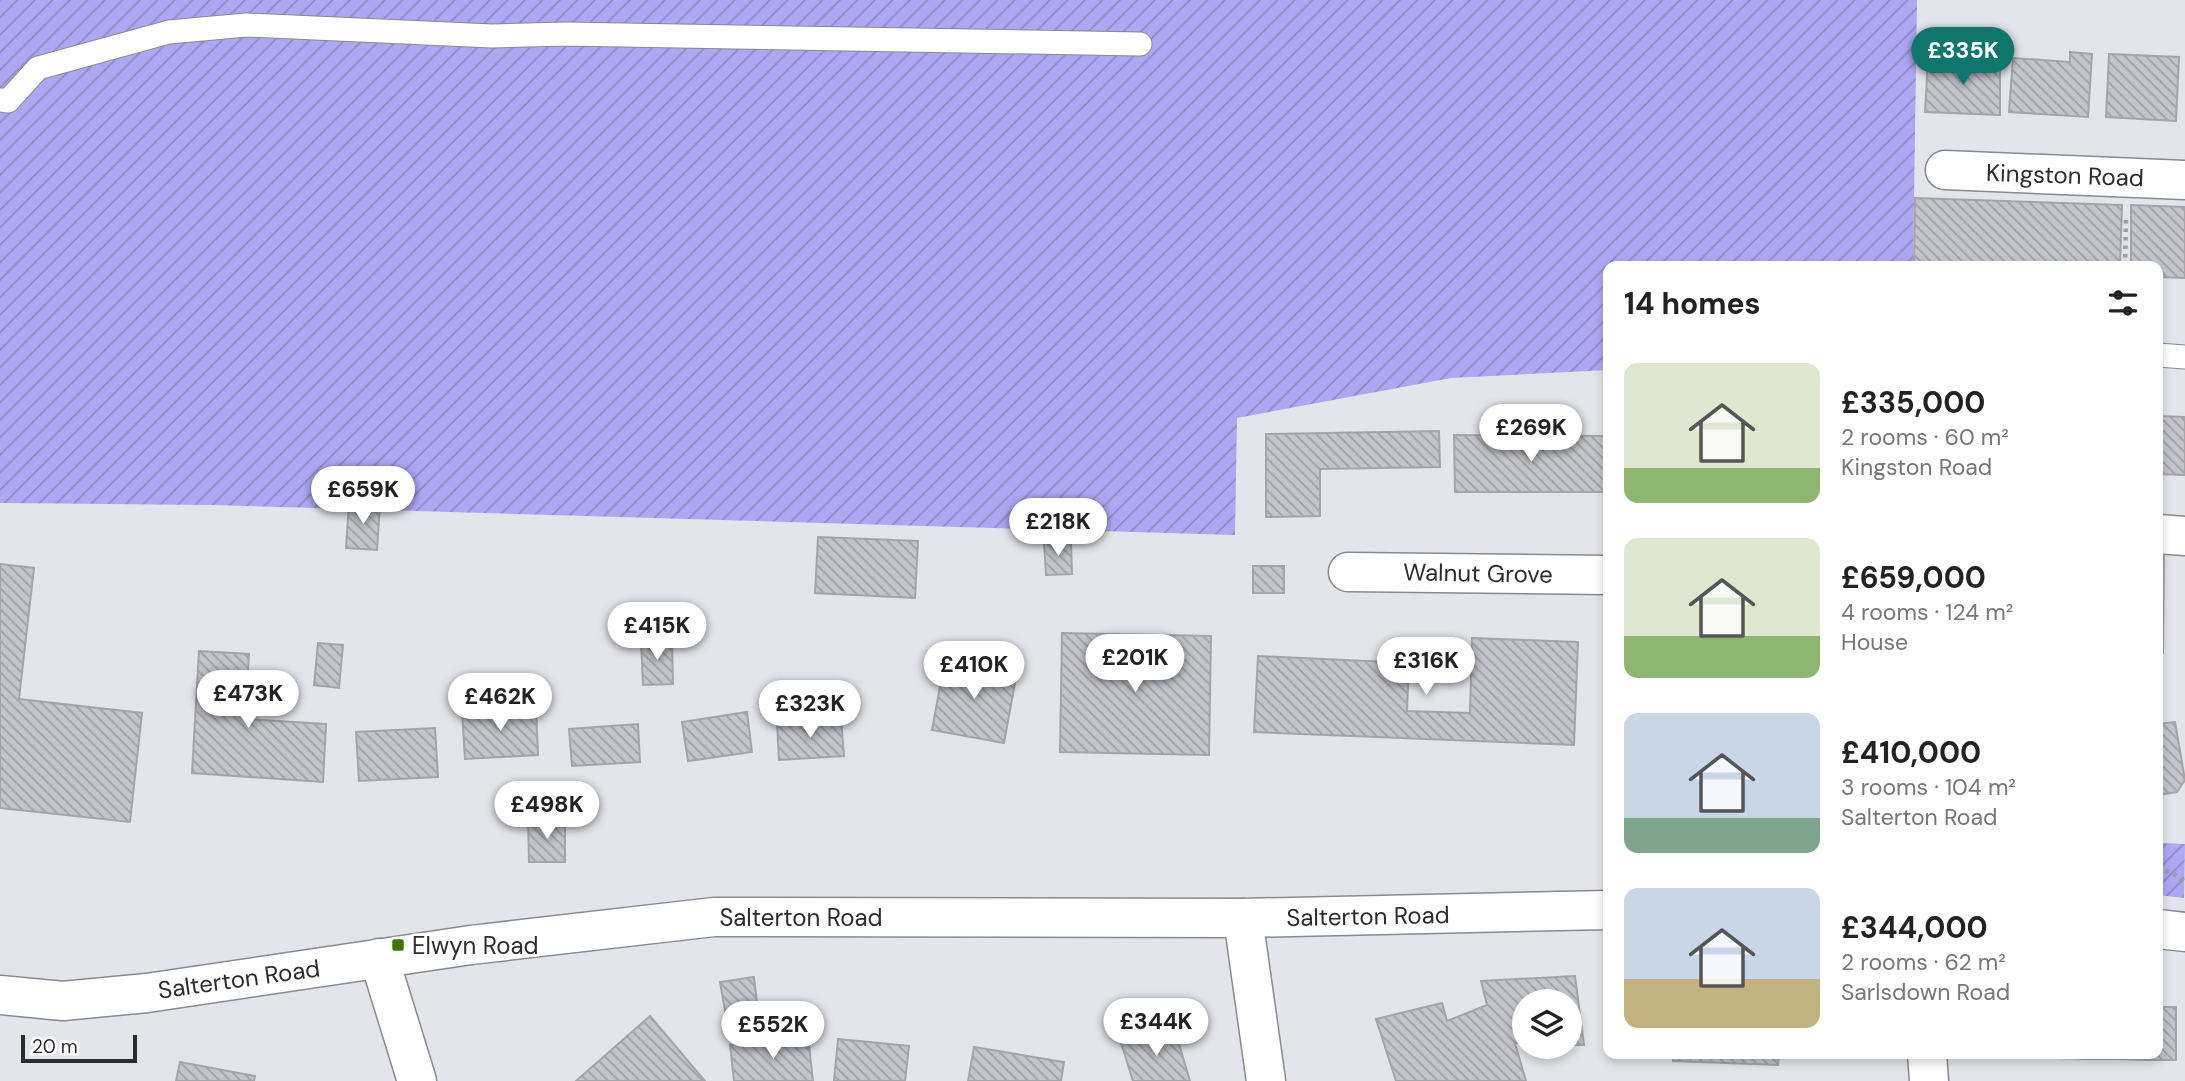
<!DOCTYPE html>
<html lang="en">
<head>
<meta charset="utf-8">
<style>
  body { margin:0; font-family:"DM Sans",sans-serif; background:#f2f2f2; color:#222; height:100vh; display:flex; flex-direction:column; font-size:26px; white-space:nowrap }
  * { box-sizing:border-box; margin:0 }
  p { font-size:23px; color:#767676 }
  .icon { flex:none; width:38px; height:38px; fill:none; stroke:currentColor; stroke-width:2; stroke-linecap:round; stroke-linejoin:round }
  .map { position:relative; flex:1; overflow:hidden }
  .details { position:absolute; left:1603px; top:261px; width:560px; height:798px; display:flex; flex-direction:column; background:#fff; border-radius:14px; box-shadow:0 4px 10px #0003 }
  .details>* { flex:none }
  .controls { position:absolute; left:1512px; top:989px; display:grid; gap:14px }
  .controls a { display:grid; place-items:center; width:70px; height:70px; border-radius:50%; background:#fff; box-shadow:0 4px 10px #0003; font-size:35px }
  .scale { position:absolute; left:21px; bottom:18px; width:116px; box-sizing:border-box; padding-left:7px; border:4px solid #2c2c2f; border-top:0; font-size:19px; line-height:24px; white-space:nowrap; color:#2c2c2f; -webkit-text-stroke:5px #fff; paint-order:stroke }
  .price { position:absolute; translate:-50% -60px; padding:0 16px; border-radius:24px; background:#fff; color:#222; font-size:23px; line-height:46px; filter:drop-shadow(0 2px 4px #0008) }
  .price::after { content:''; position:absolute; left:50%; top:42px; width:21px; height:16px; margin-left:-10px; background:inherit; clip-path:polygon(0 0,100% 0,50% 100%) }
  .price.on { background:#0f766e; color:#fff }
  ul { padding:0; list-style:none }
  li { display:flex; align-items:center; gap:21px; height:175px; padding:0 21px }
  li span { display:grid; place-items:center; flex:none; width:196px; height:140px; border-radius:14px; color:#555 }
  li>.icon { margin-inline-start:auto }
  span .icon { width:84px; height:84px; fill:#fffc; stroke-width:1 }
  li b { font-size:30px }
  h2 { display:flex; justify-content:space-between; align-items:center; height:84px; padding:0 21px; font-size:30px }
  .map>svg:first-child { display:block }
</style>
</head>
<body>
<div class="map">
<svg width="2185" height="1081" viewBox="0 0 2185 1081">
  <defs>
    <pattern id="garden-furrows" width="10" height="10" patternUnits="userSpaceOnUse" patternTransform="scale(1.75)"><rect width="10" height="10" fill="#aea8f3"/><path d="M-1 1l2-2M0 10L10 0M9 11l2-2" fill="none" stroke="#8e89c5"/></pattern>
    <pattern id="building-back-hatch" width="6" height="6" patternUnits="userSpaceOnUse" patternTransform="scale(1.75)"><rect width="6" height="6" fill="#c4c4cc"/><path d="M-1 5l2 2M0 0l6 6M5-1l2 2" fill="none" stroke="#9f9fa6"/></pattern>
  </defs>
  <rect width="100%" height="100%" fill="#e4e4ec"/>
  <g fill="url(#garden-furrows)">
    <polygon points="0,0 1917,0 1913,266 1608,266 1608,370 1451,378 1237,418 1235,535 211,505 0,503"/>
    <polygon points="2158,843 2185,844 2184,898 2158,895"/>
  </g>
  <g fill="url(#building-back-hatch)" stroke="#a5a4ac" stroke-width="2">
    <polygon points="2070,52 2092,54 2088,117 2009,112 2013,58 2070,62"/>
    <polygon points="2109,54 2179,57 2176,121 2106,117"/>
    <polygon points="1928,59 2000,62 2000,115 1925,112"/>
    <polygon points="1915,198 2122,205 2120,266 1914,265"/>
    <polygon points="2131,205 2185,207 2185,278 2158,277 2158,266 2131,266"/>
    <polygon points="2158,416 2185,417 2185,475 2158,474"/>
    <polygon points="1439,431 1440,467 1320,469 1320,516 1266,517 1266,434"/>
    <polygon points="1454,435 1608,436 1608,492 1455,492"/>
    <polygon points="349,503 380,505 377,550 346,548"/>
    <polygon points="818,537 918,541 915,598 815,593"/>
    <polygon points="1044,542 1071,542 1072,574 1046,575"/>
    <polygon points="2158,555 2164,555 2163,653 2158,653"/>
    <polygon points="0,564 34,568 19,699 142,713 130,822 0,808"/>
    <rect x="1253" y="566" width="31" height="27"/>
    <polygon points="1062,633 1211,636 1209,755 1060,752"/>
    <polygon points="1472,638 1578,642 1574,745 1254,732 1258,656 1409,663 1407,711 1470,713"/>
    <polygon points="672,640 673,684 643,685 641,641"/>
    <polygon points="318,643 343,645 339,688 314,685"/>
    <polygon points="199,651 249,654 245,719 326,724 323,782 192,773"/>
    <polygon points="945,659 1017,672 1004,743 932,730"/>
    <polygon points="536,707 538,755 465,759 462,711"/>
    <polygon points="747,712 752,752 688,761 682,722"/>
    <polygon points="841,719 844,756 779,760 777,723"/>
    <polygon points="2175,722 2185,780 2177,792 2158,795 2158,724"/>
    <polygon points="638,724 640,762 572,766 569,729"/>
    <polygon points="435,728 438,777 359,781 356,732"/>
    <polygon points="528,821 565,821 565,862 529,862"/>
    <polygon points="1575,976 1584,1045 1570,1045 1570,1001 1524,1001 1524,1043 1515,1043 1526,1081 1396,1081 1376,1019 1442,1003 1447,1021 1487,1005 1481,981"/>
    <polygon points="754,977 758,1011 726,1016 720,982"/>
    <polygon points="2158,1007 2176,1007 2176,1060 2146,1060 2146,1054 2158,1054"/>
    <polygon points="650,1016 705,1081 576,1081"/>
    <polygon points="1174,1027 1190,1081 1133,1081 1121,1043"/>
    <polygon points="808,1036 813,1081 734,1081 730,1045"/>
    <polygon points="838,1039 909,1046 905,1081 834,1081"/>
    <polygon points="974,1047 1064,1062 1061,1081 968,1081"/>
    <polygon points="1673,1054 1779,1054 1778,1065 1673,1061"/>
    <polygon points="1999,1054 2029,1054 2028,1058 1999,1058"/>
    <polygon points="2029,1054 2058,1054 2058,1058 2028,1058"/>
    <polygon points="2058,1054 2087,1054 2087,1059 2058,1058"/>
    <rect x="2087" y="1054" width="30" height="5"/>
    <polygon points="2117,1054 2146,1054 2146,1060 2117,1059"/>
    <polygon points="180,1062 255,1076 254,1081 176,1081"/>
  </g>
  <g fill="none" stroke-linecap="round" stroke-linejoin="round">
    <g stroke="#898990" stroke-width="25">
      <g id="service">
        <polyline points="0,100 8,101 38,68 169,32 246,25 492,36 566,34 1140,44"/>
        <polyline points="2158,355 2185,357"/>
      </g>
    </g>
    <g stroke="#898990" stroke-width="41">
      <g id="minor">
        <polyline points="1945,170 2185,180"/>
        <polyline points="2158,534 2185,536"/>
        <polyline points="1348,572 1608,575"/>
        <polyline points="1243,918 1266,1081"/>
        <polyline points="379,958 417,1081"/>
        <polyline points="1927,1054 1929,1081"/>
      </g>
    </g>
    <g stroke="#898990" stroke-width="41">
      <g id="secondary">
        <polyline points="2158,929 2185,932"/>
        <polyline points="0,995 63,1001 147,993 471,945 714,917 1243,918 1608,910"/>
      </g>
    </g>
    <g stroke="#9d9da3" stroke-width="4.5" stroke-dasharray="3.5 5" stroke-linecap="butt">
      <polyline points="2125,266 2126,217"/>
      <polyline points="2158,867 2180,877 2185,883"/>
    </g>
    <use href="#service" stroke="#fff" stroke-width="23"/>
    <use href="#minor" stroke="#fff" stroke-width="38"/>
    <use href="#secondary" stroke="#fff" stroke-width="38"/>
  </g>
  <rect fill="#417500" stroke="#fff" stroke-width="2.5" x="391" y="938" width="14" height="14" rx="3.5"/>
  <g text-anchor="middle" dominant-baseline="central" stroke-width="5" stroke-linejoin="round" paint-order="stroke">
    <g font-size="24" fill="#2c2c2f" stroke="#fff">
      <text transform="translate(2065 175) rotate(2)">Kingston Road</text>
      <text transform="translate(1478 573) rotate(1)">Walnut Grove</text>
      <text transform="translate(1368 916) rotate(-1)">Salterton Road</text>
      <text x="801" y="917">Salterton Road</text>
      <text transform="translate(239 979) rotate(-8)">Salterton Road</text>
    </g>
    <g font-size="24" fill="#2c2c2f" stroke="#fff" text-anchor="start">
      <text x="412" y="945">Elwyn Road</text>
    </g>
  </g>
</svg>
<div class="controls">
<a><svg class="icon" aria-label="layers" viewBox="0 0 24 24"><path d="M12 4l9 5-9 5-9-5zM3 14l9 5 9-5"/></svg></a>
</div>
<div class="scale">20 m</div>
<b class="price on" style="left:1963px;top:87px">£335K</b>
<b class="price" style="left:1531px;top:464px">£269K</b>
<b class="price" style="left:363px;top:526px">£659K</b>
<b class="price" style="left:1058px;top:558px">£218K</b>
<b class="price" style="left:657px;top:662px">£415K</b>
<b class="price" style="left:1135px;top:694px">£201K</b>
<b class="price" style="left:1426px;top:697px">£316K</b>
<b class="price" style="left:974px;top:701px">£410K</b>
<b class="price" style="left:248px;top:730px">£473K</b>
<b class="price" style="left:500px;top:733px">£462K</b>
<b class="price" style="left:810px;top:740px">£323K</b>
<b class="price" style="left:547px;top:841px">£498K</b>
<b class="price" style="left:1156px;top:1058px">£344K</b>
<b class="price" style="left:773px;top:1061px">£552K</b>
<section class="details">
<h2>14 homes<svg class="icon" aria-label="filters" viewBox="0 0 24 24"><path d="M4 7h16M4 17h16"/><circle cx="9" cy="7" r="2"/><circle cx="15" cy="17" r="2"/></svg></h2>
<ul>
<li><span style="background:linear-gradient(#dfe7d0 75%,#8fb573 0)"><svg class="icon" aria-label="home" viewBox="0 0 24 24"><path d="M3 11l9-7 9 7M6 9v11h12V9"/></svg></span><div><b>£335,000</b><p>2 rooms · 60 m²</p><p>Kingston Road</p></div></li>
<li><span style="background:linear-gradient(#dfe7d0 70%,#8fb573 0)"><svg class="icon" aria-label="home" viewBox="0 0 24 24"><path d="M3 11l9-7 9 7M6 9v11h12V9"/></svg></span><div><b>£659,000</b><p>4 rooms · 124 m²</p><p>House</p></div></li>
<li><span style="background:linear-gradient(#c9d6e8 75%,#7fa58c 0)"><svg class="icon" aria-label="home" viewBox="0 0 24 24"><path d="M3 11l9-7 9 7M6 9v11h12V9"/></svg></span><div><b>£410,000</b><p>3 rooms · 104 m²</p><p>Salterton Road</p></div></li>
<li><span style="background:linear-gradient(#c9d6e8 65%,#c2b280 0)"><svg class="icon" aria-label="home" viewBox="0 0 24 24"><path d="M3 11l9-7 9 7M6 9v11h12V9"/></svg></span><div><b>£344,000</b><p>2 rooms · 62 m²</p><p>Sarlsdown Road</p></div></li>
</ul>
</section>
</div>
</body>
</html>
